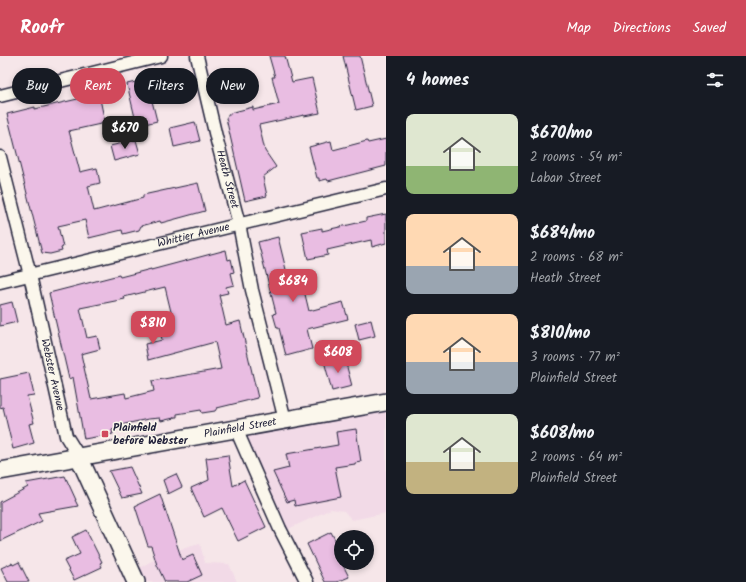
<!DOCTYPE html>
<html lang="en">
<head>
<meta charset="utf-8">
<style>
  body { margin:0; font-family:Kalam,sans-serif; background:#242831; color:#f1f3f6; height:100vh; display:flex; flex-direction:column; font-size:15px; white-space:nowrap }
  * { box-sizing:border-box; margin:0 }
  p { font-size:13px; color:#9ea1a6 }
  .icon { flex:none; width:22px; height:22px; fill:none; stroke:currentColor; stroke-width:2; stroke-linecap:round; stroke-linejoin:round }
  .map { position:relative; flex:1; overflow:hidden }
  .panel { display:flex; flex-direction:column; background:#171b24; width:360px }
  .panel>* { flex:none }
  .guide { position:absolute; left:12px; top:12px; width:314px; height:36px; display:flex; gap:8px }
  .fabs { position:absolute; left:334px; top:474px; display:grid; gap:8px }
  .fabs a { display:grid; place-items:center; width:40px; height:40px; border-radius:50%; background:#171b24; box-shadow:0 2px 6px #0003; font-size:20px }
  .price { position:absolute; translate:-50% -34px; padding:0 9px; border-radius:8px; background:#d1495b; color:#fff; font-size:13px; line-height:26px; filter:drop-shadow(0 1px 2px #0008) }
  .price::after { content:''; position:absolute; left:50%; top:24px; width:12px; height:9px; margin-left:-6px; background:inherit; clip-path:polygon(0 0,100% 0,50% 100%) }
  .price.selected { background:#222; color:#fff }
  ul { padding:0; list-style:none }
  li { display:flex; align-items:center; gap:12px; height:100px; padding:0 20px }
  li span { display:grid; place-items:center; flex:none; width:112px; height:80px; border-radius:8px; color:#555 }
  li>.icon { margin-inline-start:auto }
  span .icon { width:48px; height:48px; fill:#fffc; stroke-width:1 }
  li b { font-size:17px }
  h2 { display:flex; justify-content:space-between; align-items:center; height:48px; padding:0 20px; font-size:17px }
  .pill { padding:0 14px; border-radius:18px; background:#171b24; box-shadow:0 2px 6px #0003; font-size:14px; line-height:36px }
  .pill.selected { background:#d1495b; color:#fff }
  header { display:flex; align-items:center; gap:24px; box-sizing:border-box; height:56px; padding:0 20px; background:#d1495b; color:#fff }
  header strong { font-size:19px }
  nav { display:flex; gap:22px; margin-inline-start:auto; font-size:14px }
  main { display:flex; flex:1; min-height:0 }
  .map>svg:first-child { display:block }
</style>
</head>
<body>
<header>
<strong>Roofr</strong>
<nav><a>Map</a><a>Directions</a><a>Saved</a></nav>
</header>
<main>
<div class="map">
<svg width="386" height="526" viewBox="0 0 386 526">
  <rect width="100%" height="100%" fill="#f6e6e9"/>
  <filter id="ink" filterUnits="userSpaceOnUse"><feTurbulence type="fractalNoise" baseFrequency=".025" numOctaves="2"/><feDisplacementMap in="SourceGraphic" scale="8" xChannelSelector="R" yChannelSelector="G"/><feConvolveMatrix kernelMatrix="1 2 1 2 8 2 1 2 1" color-interpolation-filters="sRGB"/></filter>
  <g filter="url(#ink)">
    <g fill="#f2dae7">
      <polygon points="386,352 386,457 352,464 344,455 331,453 286,474 243,377"/>
      <polygon points="200,488 205,507 229,508 237,526 136,526 135,514 169,496"/>
    </g>
    <g fill="#e9bde2" stroke="#22223b" fill-rule="evenodd">
      <polygon points="269,0 285,0 292,26 312,22 320,57 304,60 304,59 259,69 265,95 276,111 263,121 267,140 245,145 226,62 230,57 253,51 253,54 279,48 272,21 275,21"/>
      <polygon points="343,0 360,0 372,50 356,54"/>
      <polygon points="183,15 187,33 151,41 157,65 137,70 127,28"/>
      <polygon points="99,38 105,67 69,75 80,116 97,112 100,127 88,130 94,155 143,142 143,139 198,127 205,155 161,167 160,165 141,170 139,174 123,178 122,174 89,182 85,164 58,170 63,191 61,192 62,195 50,198 42,197 7,58 35,51 35,53"/>
      <polygon points="195,66 200,85 174,91 170,72"/>
      <polygon points="386,83 386,110 328,125 327,123 319,125 319,122 317,122 309,91 331,85 333,94 367,85 368,87"/>
      <polygon points="136,84 140,98 114,105 110,90"/>
      <polygon points="386,158 386,187 372,191 371,184 327,194 328,199 308,203 302,176 322,172 322,175 366,165 366,162"/>
      <polygon points="278,181 290,230 298,228 299,231 303,230 309,255 343,246 348,263 307,273 312,293 286,300 279,272 277,272 273,258 276,257 258,186"/>
      <path d="M 226,194 L 228,204 L 231,203 L 234,216 L 231,217 L 234,229 L 226,231 L 228,237 L 219,239 L 226,269 L 240,265 L 258,342 L 217,352 L 215,355 L 202,357 L 201,354 L 177,358 L 177,361 L 174,361 L 174,362 L 161,365 L 160,362 L 148,363 L 116,370 L 116,373 L 112,374 L 113,378 L 84,383 L 73,321 L 69,323 L 49,237 L 119,219 L 120,221 L 151,213 L 151,214 ZM 165,231 L 173,264 L 159,268 L 162,284 L 145,288 L 148,304 L 215,286 L 221,313 L 152,325 L 154,335 L 126,342 L 125,337 L 91,343 L 81,298 L 100,293 L 97,280 L 87,282 L 80,252 L 125,243 L 124,241 Z"/>
      <polygon points="12,246 17,266 0,270 0,249"/>
      <polygon points="371,264 375,280 359,284 355,268"/>
      <polygon points="344,300 352,330 332,335 324,305"/>
      <polygon points="29,317 34,339 27,340 34,367 29,368 34,387 13,393 3,351 0,352 0,323"/>
      <polygon points="356,373 361,406 355,407 355,408 335,411 341,441 295,450 294,444 287,446 273,416 289,412 286,398 338,389 336,376"/>
      <polygon points="228,399 233,430 244,424 266,471 238,485 222,452 204,461 191,432 209,424 206,402"/>
      <polygon points="130,411 142,438 122,442 109,415"/>
      <polygon points="176,418 182,431 168,438 163,424"/>
      <polygon points="65,420 76,444 75,444 78,450 38,457 42,465 0,485 0,446 28,431 26,427"/>
      <polygon points="160,438 182,504 193,499 202,519 187,526 165,526 157,509 151,490 148,490 135,450"/>
      <polygon points="86,474 102,506 100,507 102,511 74,524 64,505 80,498 72,481"/>
      <polygon points="331,476 341,495 341,507 342,507 349,521 337,526 325,526 307,488"/>
      <polygon points="19,506 29,526 8,526 1,512 12,507 13,509"/>
    </g>
    <g fill="none" stroke-linecap="round" stroke-linejoin="round">
      <g stroke="#22223b" stroke-width="15">
        <g id="street">
          <path id="s1" d="M 197,0 L 216,81 L 239,168 L 252,234 L 285,364"/>
          <polyline points="0,40 161,0"/>
          <path id="s2" d="M 0,101 L 30,219 L 66,380 L 79,401"/>
          <path id="s3" d="M 0,226 L 386,133"/>
          <polyline points="236,373 280,473 307,526"/>
        </g>
      </g>
      <g stroke="#22223b" stroke-width="20">
        <g id="secondary">
          <polyline points="79,401 136,526"/>
          <path id="s4" d="M 0,415 L 386,346"/>
        </g>
      </g>
      <use href="#street" stroke="#fbf7ec" stroke-width="12"/>
      <use href="#secondary" stroke="#fbf7ec" stroke-width="17"/>
    </g>
  </g>
  <rect fill="#d1495b" stroke="#fbf7ec" stroke-width="1.5" x="101" y="374" width="8" height="8" rx="2"/>
  <g text-anchor="middle" dominant-baseline="central" stroke-width="3" stroke-linejoin="round" paint-order="stroke">
    <g font-size="11" fill="#22223b" stroke="#fbf7ec">
      <text stroke="none"><textPath href="#s1" startOffset="127">Heath Street</textPath></text>
      <text stroke="none"><textPath href="#s3" startOffset="199">Whittier Avenue</textPath></text>
      <text stroke="none"><textPath href="#s2" startOffset="224">Webster Avenue</textPath></text>
      <text stroke="none"><textPath href="#s4" startOffset="244">Plainfield Street</textPath></text>
    </g>
    <g font-size="11" font-weight="bold" fill="#22223b" stroke="#fbf7ec" text-anchor="start">
      <text x="113" y="372">Plainfield<tspan x="113" dy="13">before Webster</tspan></text>
    </g>
  </g>
</svg>
<div class="fabs">
<a><svg class="icon" aria-label="locate" viewBox="0 0 24 24"><circle cx="12" cy="12" r="6"/><path d="M12 2v4M12 18v4M2 12h4M18 12h4"/></svg></a>
</div>
<b class="price selected" style="left:125px;top:94px">$670</b>
<b class="price" style="left:293px;top:247px">$684</b>
<b class="price" style="left:153px;top:289px">$810</b>
<b class="price" style="left:338px;top:318px">$608</b>
<div class="guide">
<a class="pill">Buy</a>
<a class="pill selected">Rent</a>
<a class="pill">Filters</a>
<a class="pill">New</a>
</div>
</div>
<section class="panel">
<h2>4 homes<svg class="icon" aria-label="filters" viewBox="0 0 24 24"><path d="M4 7h16M4 17h16"/><circle cx="9" cy="7" r="2"/><circle cx="15" cy="17" r="2"/></svg></h2>
<ul>
<li><span style="background:linear-gradient(#dfe7d0 65%,#8fb573 0)"><svg class="icon" aria-label="home" viewBox="0 0 24 24"><path d="M3 11l9-7 9 7M6 9v11h12V9"/></svg></span><div><b>$670/mo</b><p>2 rooms · 54 m²</p><p>Laban Street</p></div></li>
<li><span style="background:linear-gradient(#ffd9b3 65%,#9aa5b1 0)"><svg class="icon" aria-label="home" viewBox="0 0 24 24"><path d="M3 11l9-7 9 7M6 9v11h12V9"/></svg></span><div><b>$684/mo</b><p>2 rooms · 68 m²</p><p>Heath Street</p></div></li>
<li><span style="background:linear-gradient(#ffd9b3 60%,#9aa5b1 0)"><svg class="icon" aria-label="home" viewBox="0 0 24 24"><path d="M3 11l9-7 9 7M6 9v11h12V9"/></svg></span><div><b>$810/mo</b><p>3 rooms · 77 m²</p><p>Plainfield Street</p></div></li>
<li><span style="background:linear-gradient(#dfe7d0 60%,#c2b280 0)"><svg class="icon" aria-label="home" viewBox="0 0 24 24"><path d="M3 11l9-7 9 7M6 9v11h12V9"/></svg></span><div><b>$608/mo</b><p>2 rooms · 64 m²</p><p>Plainfield Street</p></div></li>
</ul>
</section>
</main>
</body>
</html>
